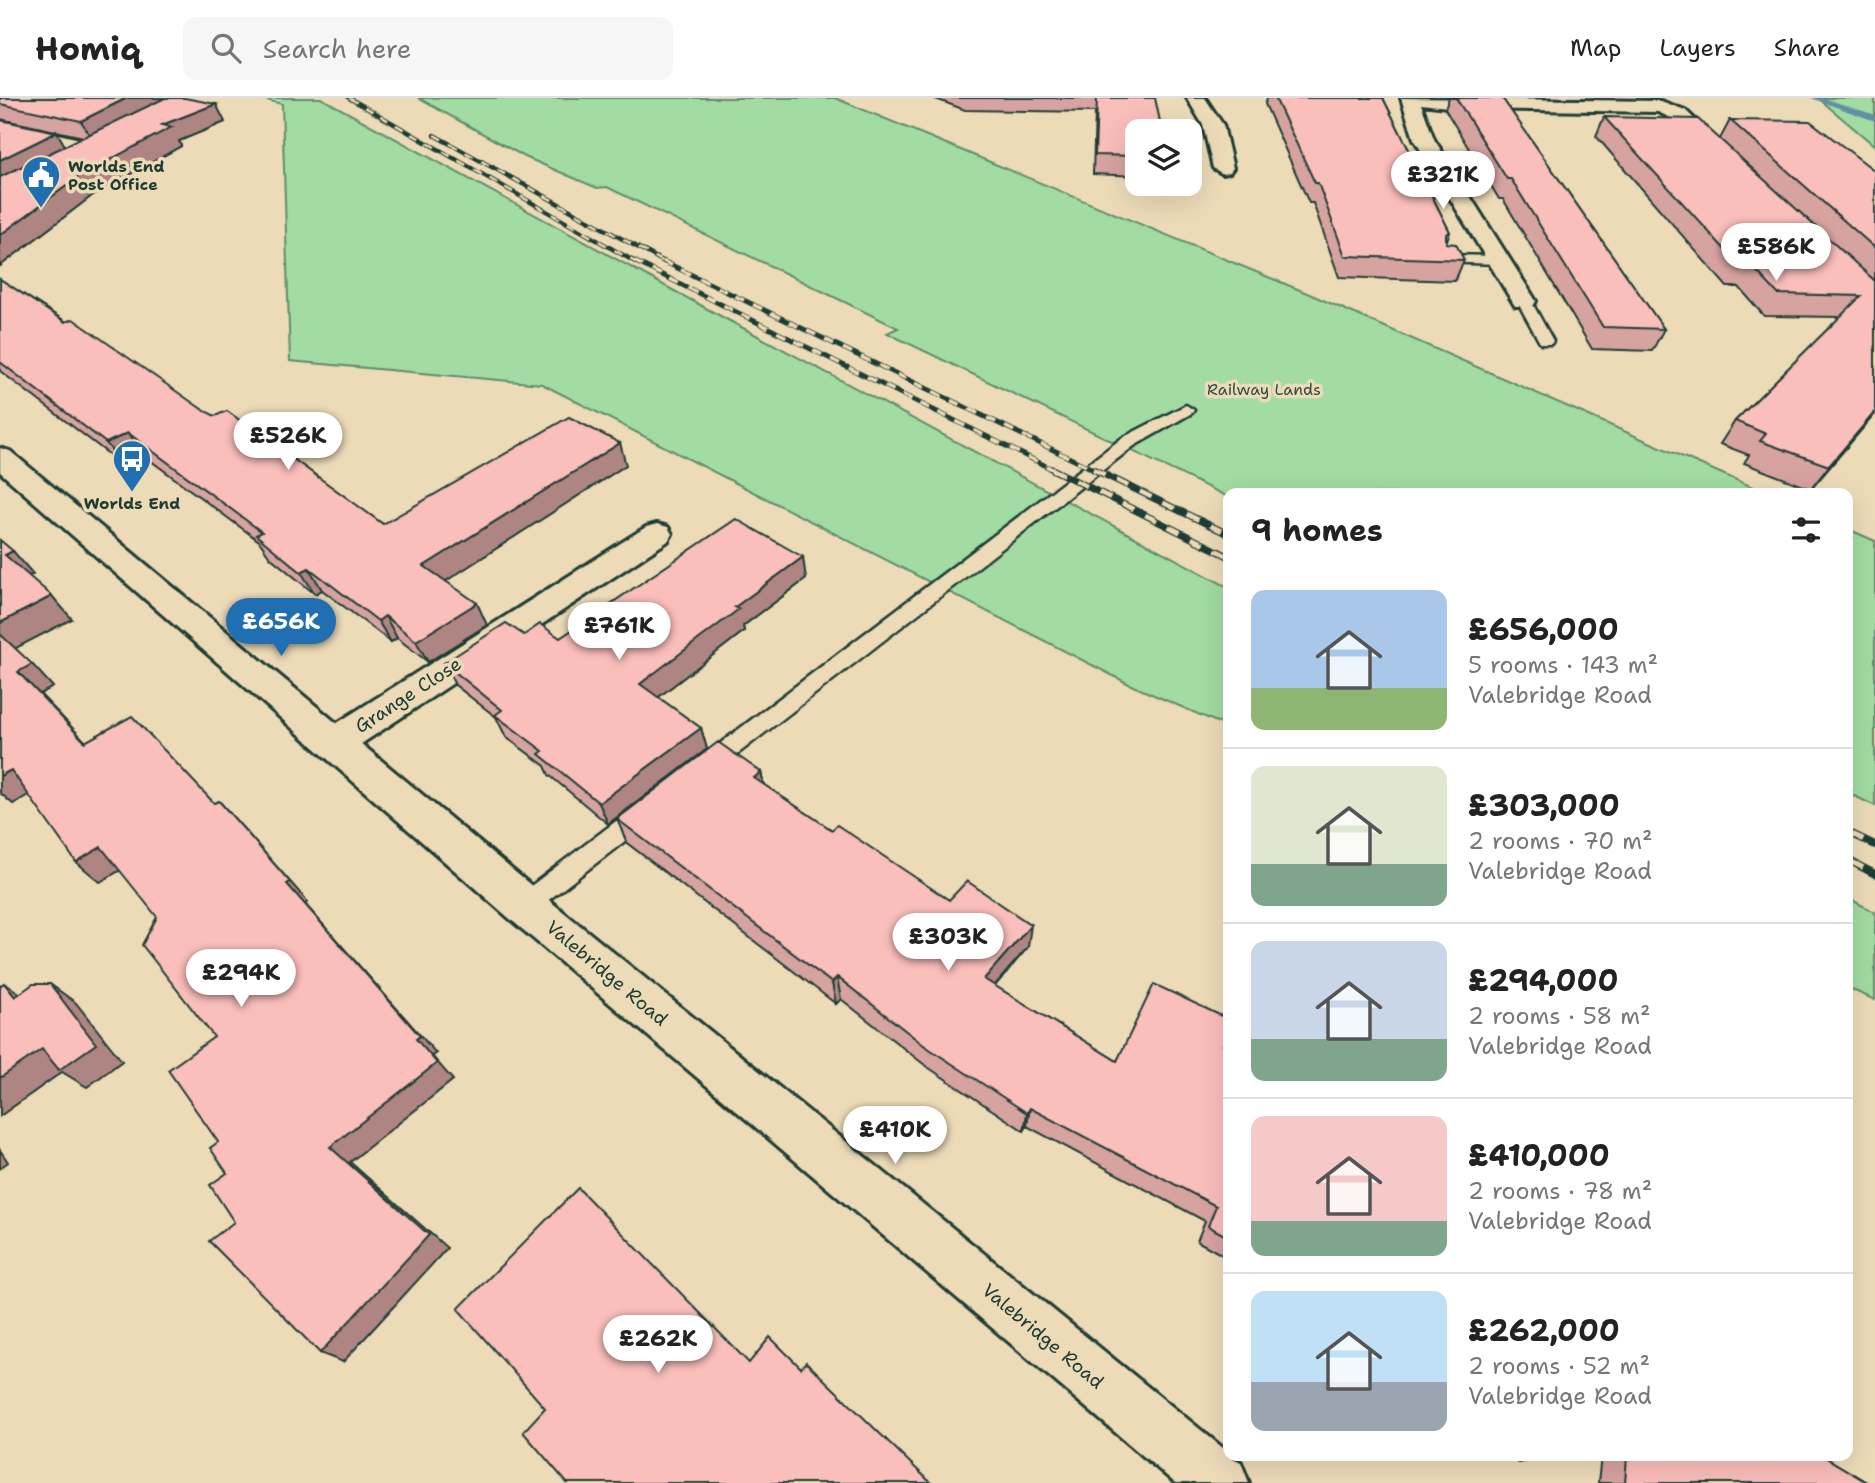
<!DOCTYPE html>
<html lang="en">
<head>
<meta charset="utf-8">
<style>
  body { margin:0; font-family:"Shantell Sans",sans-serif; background:#f6f6f6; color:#222; height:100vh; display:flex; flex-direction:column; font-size:26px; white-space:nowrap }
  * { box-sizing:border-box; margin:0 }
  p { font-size:23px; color:#767676 }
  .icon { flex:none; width:38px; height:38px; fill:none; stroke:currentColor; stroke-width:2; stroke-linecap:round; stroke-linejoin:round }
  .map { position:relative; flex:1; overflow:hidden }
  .details { position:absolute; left:1223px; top:390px; width:630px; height:973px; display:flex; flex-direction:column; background:#fff; border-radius:14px; box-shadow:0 7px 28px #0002 }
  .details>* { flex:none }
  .buttons { position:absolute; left:1125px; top:21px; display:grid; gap:14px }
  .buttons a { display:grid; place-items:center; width:77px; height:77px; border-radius:14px; background:#fff; box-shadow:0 7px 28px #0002; font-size:35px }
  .price { position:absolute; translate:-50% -60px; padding:0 16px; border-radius:24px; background:#fff; color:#222; font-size:23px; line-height:46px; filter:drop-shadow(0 2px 4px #0008) }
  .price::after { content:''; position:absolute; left:50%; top:42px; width:21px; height:16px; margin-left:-10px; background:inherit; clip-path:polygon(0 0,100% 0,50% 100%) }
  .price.current { background:#1f6fb2; color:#fff }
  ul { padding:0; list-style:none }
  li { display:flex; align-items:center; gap:21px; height:175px; padding:0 28px }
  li+li { border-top:2px solid #e0e0e0 }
  li span { display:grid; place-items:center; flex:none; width:196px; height:140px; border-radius:14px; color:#555 }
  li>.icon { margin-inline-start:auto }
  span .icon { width:84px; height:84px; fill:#fffc; stroke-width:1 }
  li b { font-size:30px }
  h2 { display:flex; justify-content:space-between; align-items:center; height:84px; padding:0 28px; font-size:30px }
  header { display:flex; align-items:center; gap:42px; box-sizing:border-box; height:98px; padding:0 35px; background:#fff; border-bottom:2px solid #e0e0e0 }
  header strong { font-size:33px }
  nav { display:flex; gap:38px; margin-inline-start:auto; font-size:24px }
  .search { width:490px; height:63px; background:#f6f6f6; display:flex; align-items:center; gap:18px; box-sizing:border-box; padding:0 24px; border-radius:14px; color:#767676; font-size:26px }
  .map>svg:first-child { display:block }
</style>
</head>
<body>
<header>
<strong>Homiq</strong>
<div class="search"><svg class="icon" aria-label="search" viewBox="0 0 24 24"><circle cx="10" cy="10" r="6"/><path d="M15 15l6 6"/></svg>Search here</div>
<nav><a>Map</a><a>Layers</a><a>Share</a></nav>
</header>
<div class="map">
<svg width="1875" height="1385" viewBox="0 0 1875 1385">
  <rect width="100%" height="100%" fill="#eddbb8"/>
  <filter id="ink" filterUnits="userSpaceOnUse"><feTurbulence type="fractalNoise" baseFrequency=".0143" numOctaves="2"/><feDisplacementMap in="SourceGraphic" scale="14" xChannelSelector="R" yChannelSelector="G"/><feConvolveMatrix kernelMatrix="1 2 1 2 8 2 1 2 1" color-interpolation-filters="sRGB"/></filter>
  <g filter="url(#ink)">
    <g fill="#a2dca2" stroke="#608c6b" stroke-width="2">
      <polygon points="258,0 321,0 713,214 1228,489 1228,629 1133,588 542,286 290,263 282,6"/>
      <polygon points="418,0 835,0 1307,195 1766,395 1228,396 1228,399 887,235 898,230 607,89 597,90 525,59"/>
      <polygon points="1818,0 1875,0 1875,48"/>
      <polygon points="1848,431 1875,443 1875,708 1848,695"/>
      <polygon points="1848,800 1875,814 1875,902 1848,890"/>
    </g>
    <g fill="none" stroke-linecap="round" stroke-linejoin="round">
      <polygon fill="#6090a2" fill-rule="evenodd" points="1811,0 1823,0 1875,17 1875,23"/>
      <g stroke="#1f3d34" stroke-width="5">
        <g id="service">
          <polygon points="1445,157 1498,158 1505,162 1498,166 1440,164 1440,158"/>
          <polygon points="1524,199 1531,203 1553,243 1551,246 1541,246 1539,243 1517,203"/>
          <polygon points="1186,307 1194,312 1192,315 1134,348 713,675 705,678 697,675 694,669 697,663 1122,340"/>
          <polygon points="644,706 652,708 656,715 652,722 533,814 524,818 515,814 512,807 515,800 636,708"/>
        </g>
      </g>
      <g stroke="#1f3d34" stroke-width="6">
        <g id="minor">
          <polygon points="1187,0 1205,0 1223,27 1233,70 1230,74 1223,76 1213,70 1203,27"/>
          <polygon points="1401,0 1661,3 1685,12 1732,57 1722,63 1715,61 1671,20 1658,14 1465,11 1421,6 1434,41 1536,203 1533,208 1515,208 1512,203 1414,41"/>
          <polygon points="0,23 98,45 101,49 91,55 0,35"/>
          <polygon points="657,426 668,429 672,436 668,443 349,654 336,658 323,654 317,644 323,634 646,429"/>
        </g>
      </g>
      <g stroke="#1f3d34" stroke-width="6">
        <polygon id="tertiary" points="0,350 10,353 539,794 1228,1354 1228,1358 1241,1364 1249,1385 1175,1385 509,820 0,374"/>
      </g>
      <use href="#service" fill="#eddbb8" fill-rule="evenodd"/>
      <use href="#minor" fill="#eddbb8" fill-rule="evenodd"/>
      <use href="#tertiary" fill="#eddbb8" fill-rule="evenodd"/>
      <g stroke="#1f3d34" stroke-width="4.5">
        <g id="rail-far3">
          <polyline points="349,0 637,165"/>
          <polyline points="434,37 666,165"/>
        </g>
      </g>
      <g stroke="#1f3d34" stroke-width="5">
        <g id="rail-far2">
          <polyline points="634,163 1056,373"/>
          <polyline points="663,163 1097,373"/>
        </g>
      </g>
      <g stroke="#1f3d34" stroke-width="7">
        <g id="rail-far1">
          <polyline points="1052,371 1228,458"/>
          <polyline points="1093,371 1228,436"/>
        </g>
      </g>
      <g stroke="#1f3d34" stroke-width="8">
        <g id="rail">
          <polyline points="1848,734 1875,747"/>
          <polyline points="1848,762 1875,776"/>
        </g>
      </g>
      <use href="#rail-far3" stroke="#eddbb8" stroke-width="2.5" stroke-dasharray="9" stroke-linecap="butt"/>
      <use href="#rail-far2" stroke="#eddbb8" stroke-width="3.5" stroke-dasharray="10" stroke-linecap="butt"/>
      <use href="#rail-far1" stroke="#eddbb8" stroke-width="4.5" stroke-dasharray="13" stroke-linecap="butt"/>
      <use href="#rail" stroke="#eddbb8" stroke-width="5" stroke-dasharray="17" stroke-linecap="butt"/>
    </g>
    <g fill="#d7a3a1" stroke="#1f3d34" stroke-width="2">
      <polygon points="0,0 225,24 179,43 181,48 93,97 0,168 0,22 65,48 83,39 0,21"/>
      <polygon points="933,0 1155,0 1138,33 1138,78 1093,76 1095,14 965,12"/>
      <polygon points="1267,0 1383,0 1450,134 1446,145 1464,162 1455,183 1339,179 1313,105 1309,105 1265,6"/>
      <polygon points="1449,0 1502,0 1664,231 1652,253 1592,251 1503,101 1499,101 1445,11"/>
      <polygon points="1604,19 1720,41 1730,22 1875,73 1875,316 1811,391 1744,365 1749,357 1720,346 1735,323 1840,219 1764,218 1739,189 1727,189 1596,38"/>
      <polygon points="0,181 203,312 383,426 626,367 445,483 487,527 428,564 397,540 391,544 322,492 315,496 270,459 259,443 143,357 122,366 0,273"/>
      <polygon points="806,481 743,528 744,533 658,599 701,630 707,651 608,726 549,677 545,668 506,639 496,619 455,587 444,565 524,537 560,540"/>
      <polygon points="761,674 764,687 832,732 1028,849 995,888 1117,963 1223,947 1228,949 1228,1160 1197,1143 1205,1123 1027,1028 1024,1033 926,968 841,901 836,906 627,745 617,721"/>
      <polygon points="1506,1358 1546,1358 1546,1359 1519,1365"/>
      <polygon points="1601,1358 1823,1358 1868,1385 1598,1385"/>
    </g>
    <g fill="#af8583" stroke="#1f3d34" stroke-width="2">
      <polygon points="127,0 171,0 92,41 81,23"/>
      <polygon points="216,6 225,24 179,43 181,48 93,97 0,168 0,137 81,77 162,27"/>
      <polygon points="57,34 68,53 0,87 0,62"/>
      <polygon points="1875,314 1875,316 1811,391 1829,368"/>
      <polygon points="128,335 143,357 122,366 106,345"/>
      <polygon points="620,345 626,367 435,490 424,468"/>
      <polygon points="13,453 33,476 25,480 5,457"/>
      <polygon points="803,459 806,481 743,528 744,533 647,608 640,586 735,509"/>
      <polygon points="309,470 322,492 315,496 301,474"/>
      <polygon points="52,498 72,521 14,551 0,537 0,525"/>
      <polygon points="477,505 487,527 428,564 416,543"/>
      <polygon points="385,518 397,540 391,544 378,523"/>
      <polygon points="32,566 53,589 40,596 107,666 18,574"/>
      <polygon points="701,630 707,651 608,726 599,705"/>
      <polygon points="11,672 35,693 13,706 0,695 0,678"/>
      <polygon points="761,674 766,698 754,680"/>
      <polygon points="219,703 308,804 305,806 436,955 432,958 453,982 350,1064 447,1150 343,1264 320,1255 330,1049"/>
      <polygon points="101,749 124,770 100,784 76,764"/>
      <polygon points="1031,827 1028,849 982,902 984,881"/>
      <polygon points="837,879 841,901 836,906 832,885"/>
      <polygon points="4,885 32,903 15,899"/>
      <polygon points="50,886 76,905 122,963 87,989 62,974 0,1018 0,980"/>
      <polygon points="1030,1010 1027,1028 1024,1033 1027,1015"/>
      <polygon points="0,1052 8,1064 0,1070"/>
    </g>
    <g fill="#fabebb" stroke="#1f3d34" stroke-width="2">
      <polygon points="0,0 127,0 81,23 0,6"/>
      <polygon points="165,0 185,0 216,6 162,27 172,29 81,77 0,137 0,79"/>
      <polygon points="1097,0 1155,0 1162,33 1138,33 1138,58 1095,57"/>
      <polygon points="1275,0 1383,0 1450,134 1446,136 1446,145 1456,146 1464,162 1345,158 1318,85 1315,85"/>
      <polygon points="1456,0 1502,0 1664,231 1603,229 1511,81 1507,81"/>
      <polygon points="1604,19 1698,21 1875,183 1875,314 1829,368 1760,343 1766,336 1735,323 1861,198 1778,196 1752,168 1740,168"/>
      <polygon points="0,22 57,34 0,62"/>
      <polygon points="1730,22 1810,23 1875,73 1875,150"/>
      <polygon points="0,181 65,224 73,221 203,312 215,318 227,313 383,426 569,319 620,345 424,468 477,505 416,543 385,518 378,523 309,470 301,474 256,437 262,434 128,335 106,345 0,264"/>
      <polygon points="736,421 803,459 735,509 739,511 640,586 701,630 599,705 539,656 543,653 495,617 502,612 444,565 506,525 524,537 540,526 560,540"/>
      <polygon points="0,442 13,453 5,457 52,498 0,525"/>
      <polygon points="0,536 32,566 18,574 85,644 132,618 214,705 219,703 290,784 287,786 420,938 416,941 437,965 330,1049 429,1137 320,1255 209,1143 234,1124 210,1087 227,1075 210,1050 218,1044 168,972 214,939 142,847 157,819 101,749 76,764 11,672 0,678"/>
      <polygon points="718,644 761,674 754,680 832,732 837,727 949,802 967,783 1031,827 984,881 1117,963 1154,886 1228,921 1228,935 1223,947 1228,949 1228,1139 1208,1128 1216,1108 1030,1010 1027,1015 925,948 837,879 832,885 617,721"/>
      <polygon points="4,885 15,899 33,886 50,886 96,946 59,972 42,951 0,980 0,888"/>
      <polygon points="578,1090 749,1265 770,1239 801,1270 806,1264 931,1385 567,1385 523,1334 545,1310 458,1211"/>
      <polygon points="1627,1358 1823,1358 1868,1385 1625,1385"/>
    </g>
  </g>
  <defs>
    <g id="civic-pin" transform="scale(2.0125)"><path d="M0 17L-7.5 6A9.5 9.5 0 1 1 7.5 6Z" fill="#1f6fb2" stroke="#eddbb8"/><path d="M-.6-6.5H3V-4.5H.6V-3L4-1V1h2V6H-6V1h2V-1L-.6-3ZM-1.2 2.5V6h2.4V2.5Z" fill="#fff"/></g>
    <g id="bus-pin" transform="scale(2.0125)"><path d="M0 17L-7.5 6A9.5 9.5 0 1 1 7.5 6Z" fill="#1f6fb2" stroke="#eddbb8"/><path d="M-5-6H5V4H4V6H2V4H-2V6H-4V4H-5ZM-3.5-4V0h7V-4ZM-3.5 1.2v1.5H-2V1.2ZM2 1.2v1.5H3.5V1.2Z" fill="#fff"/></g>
  </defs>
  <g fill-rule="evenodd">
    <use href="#civic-pin" x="41" y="77"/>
    <use href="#bus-pin" x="132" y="361"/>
  </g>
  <g text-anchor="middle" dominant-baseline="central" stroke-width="7" stroke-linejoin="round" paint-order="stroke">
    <g font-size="16" font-weight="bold" fill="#1f3d34" stroke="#eddbb8" text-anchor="start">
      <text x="68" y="68">Worlds End<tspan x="68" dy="18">Post Office</tspan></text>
      <text x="132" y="405" text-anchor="middle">Worlds End</text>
    </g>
    <g font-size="16" fill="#2c4d3f" stroke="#eddbb8">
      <text x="1264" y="291">Railway Lands</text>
    </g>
    <g font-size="19" fill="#1f3d34" stroke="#eddbb8">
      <text transform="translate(408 597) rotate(-33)">Grange Close</text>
      <text transform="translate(607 875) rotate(40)">Valebridge Road</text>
      <text transform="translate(1043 1238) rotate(40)">Valebridge Road</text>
    </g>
  </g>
</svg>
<div class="buttons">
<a><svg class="icon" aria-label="layers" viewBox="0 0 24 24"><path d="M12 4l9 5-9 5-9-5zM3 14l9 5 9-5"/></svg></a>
</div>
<b class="price" style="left:1443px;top:113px">£321K</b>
<b class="price" style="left:1776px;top:185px">£586K</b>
<b class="price" style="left:288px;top:374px">£526K</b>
<b class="price current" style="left:281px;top:560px">£656K</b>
<b class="price" style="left:619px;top:564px">£761K</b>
<b class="price" style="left:948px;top:875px">£303K</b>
<b class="price" style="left:241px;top:911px">£294K</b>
<b class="price" style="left:895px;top:1068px">£410K</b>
<b class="price" style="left:658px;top:1277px">£262K</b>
<section class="details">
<h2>9 homes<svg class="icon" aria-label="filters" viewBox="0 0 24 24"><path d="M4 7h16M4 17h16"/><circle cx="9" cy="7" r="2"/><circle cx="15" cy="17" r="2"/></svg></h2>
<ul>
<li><span style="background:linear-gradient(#a9c7e8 70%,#8fb573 0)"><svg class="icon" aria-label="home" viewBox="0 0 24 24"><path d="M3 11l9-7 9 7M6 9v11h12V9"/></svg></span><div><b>£656,000</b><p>5 rooms · 143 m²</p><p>Valebridge Road</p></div></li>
<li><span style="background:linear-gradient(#dfe7d0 70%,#7fa58c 0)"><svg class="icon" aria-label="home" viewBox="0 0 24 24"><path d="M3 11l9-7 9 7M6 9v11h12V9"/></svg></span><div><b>£303,000</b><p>2 rooms · 70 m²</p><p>Valebridge Road</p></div></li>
<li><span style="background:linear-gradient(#c9d6e8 70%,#7fa58c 0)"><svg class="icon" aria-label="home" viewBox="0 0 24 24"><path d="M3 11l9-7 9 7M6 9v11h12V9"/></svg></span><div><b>£294,000</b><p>2 rooms · 58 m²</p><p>Valebridge Road</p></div></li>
<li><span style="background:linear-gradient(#f6c9c9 75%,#7fa58c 0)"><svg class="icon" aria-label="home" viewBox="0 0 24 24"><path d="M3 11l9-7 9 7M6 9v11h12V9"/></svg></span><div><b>£410,000</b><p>2 rooms · 78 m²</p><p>Valebridge Road</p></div></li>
<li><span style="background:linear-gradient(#bfe0f5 65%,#9aa5b1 0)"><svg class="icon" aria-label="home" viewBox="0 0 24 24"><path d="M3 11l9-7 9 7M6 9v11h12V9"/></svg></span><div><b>£262,000</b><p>2 rooms · 52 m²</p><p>Valebridge Road</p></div></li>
</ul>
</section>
</div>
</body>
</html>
